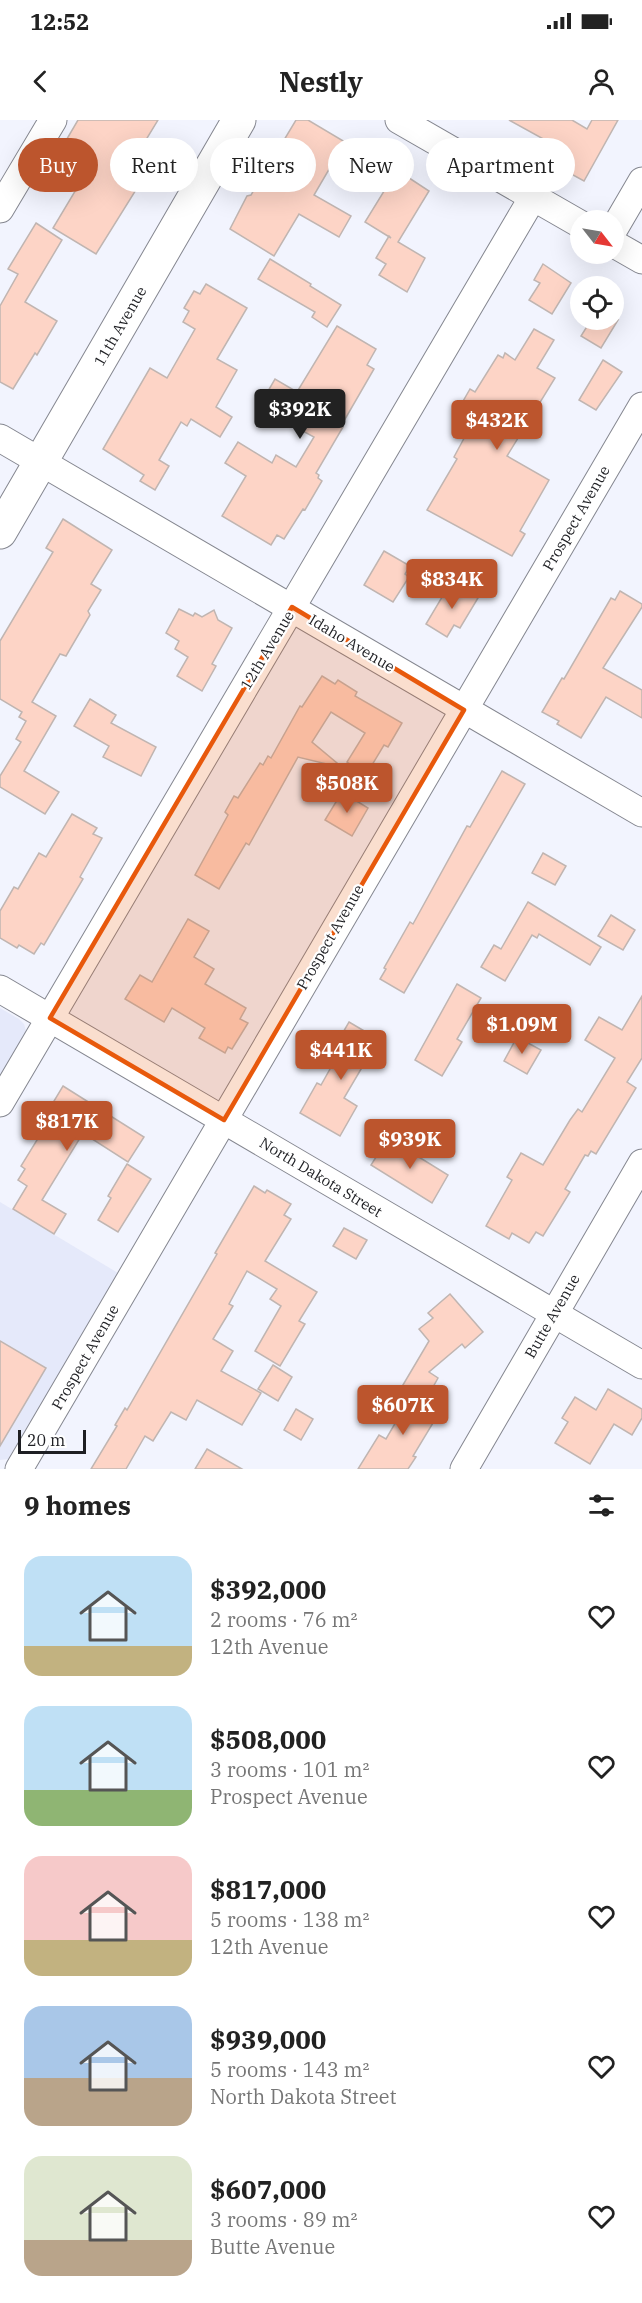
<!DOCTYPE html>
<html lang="en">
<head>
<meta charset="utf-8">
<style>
  body { margin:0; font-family:"IBM Plex Serif",serif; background:#f6f6f6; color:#222; height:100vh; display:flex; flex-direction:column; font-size:22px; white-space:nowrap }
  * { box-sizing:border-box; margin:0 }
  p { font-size:20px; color:#767676 }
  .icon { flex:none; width:33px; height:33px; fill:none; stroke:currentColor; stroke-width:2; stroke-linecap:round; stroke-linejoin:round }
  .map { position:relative; height:1349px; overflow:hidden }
  .side { display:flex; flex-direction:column; background:#fff; flex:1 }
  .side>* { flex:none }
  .hud { position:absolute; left:18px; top:18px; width:606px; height:54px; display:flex; gap:12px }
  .needle { width:39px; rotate:121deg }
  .buttons { position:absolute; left:570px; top:90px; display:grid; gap:12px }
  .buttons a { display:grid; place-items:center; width:54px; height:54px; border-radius:50%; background:#fff; box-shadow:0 6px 24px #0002; font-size:30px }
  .scale { position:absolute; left:18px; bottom:15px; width:68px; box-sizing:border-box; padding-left:6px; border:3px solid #1e1f23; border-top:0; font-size:16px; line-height:21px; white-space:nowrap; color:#1e1f23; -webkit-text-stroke:4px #fff; paint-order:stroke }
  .price { position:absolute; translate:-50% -51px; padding:0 14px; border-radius:6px; background:#bc552d; color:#fff; font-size:20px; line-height:39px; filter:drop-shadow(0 2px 3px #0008) }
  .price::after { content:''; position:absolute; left:50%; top:36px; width:18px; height:14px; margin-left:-9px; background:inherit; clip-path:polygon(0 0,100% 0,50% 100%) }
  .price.current { background:#222; color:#fff }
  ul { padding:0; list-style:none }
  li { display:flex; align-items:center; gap:18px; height:150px; padding:0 24px }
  li span { display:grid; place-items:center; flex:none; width:168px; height:120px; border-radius:18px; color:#555 }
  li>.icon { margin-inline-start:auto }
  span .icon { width:72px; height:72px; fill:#fffc; stroke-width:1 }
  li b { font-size:26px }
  h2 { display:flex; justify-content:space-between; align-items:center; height:72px; padding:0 24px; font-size:26px }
  .chip { padding:0 21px; border-radius:27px; background:#fff; box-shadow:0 6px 24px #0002; font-size:21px; line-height:54px }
  .chip.current { background:#bc552d; color:#fff }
  .status { display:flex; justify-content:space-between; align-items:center; height:42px; padding:0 30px; background:#fff; direction:ltr }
  .status svg { height:16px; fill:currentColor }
  header { display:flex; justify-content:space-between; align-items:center; height:78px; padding:0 24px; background:#fff; font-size:27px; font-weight:700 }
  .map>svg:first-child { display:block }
</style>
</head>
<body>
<div class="status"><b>12:52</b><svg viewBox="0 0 49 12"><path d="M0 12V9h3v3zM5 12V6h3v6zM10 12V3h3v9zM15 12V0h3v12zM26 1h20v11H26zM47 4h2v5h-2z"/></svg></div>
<header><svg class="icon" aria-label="back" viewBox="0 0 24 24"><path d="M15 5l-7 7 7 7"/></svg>Nestly<svg class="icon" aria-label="person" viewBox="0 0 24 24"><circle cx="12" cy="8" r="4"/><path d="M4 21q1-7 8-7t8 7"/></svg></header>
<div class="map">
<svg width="642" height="1349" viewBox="0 0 642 1349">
  <rect width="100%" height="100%" fill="#f2f4fe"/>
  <g fill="#e5e9fa">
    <polygon points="0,888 19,899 24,904 26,911 24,920 0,960"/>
    <polygon points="0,1082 118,1153 8,1339 0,1340"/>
  </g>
  <g fill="#fdd4c6" stroke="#c0b5b1" stroke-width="1.5">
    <polygon points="78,0 158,0 124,56 139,65 96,134 53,108 83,58 54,41"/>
    <polygon points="296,0 308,0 345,22 314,75 351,96 339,117 299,94 274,136 230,109 247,76 251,75"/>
    <polygon points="509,0 572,0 587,9 592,0 618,0 584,61 549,42 558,27"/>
    <polygon points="397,50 429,71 398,122 425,138 407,172 379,155 386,144 376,138 389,116 391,118 365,102"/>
    <polygon points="36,103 62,120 25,182 57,201 37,235 35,233 13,269 0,262 0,186 18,154 8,149"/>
    <polygon points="270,139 311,164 310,166 341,185 327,207 312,197 315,192 258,159"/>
    <polygon points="543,144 571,163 552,194 529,180 540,163 534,160"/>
    <polygon points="206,164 247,188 217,239 237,250 216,287 232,297 220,317 191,299 187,306 181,302 159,340 169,346 155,370 140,361 144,355 103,329 150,248 167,258 195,209 183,202 189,191 184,188 194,171 200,174"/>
    <polygon points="591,200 618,200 601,228 581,216"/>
    <polygon points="337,206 376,229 367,245 374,249 341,306 343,307 316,353 319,355 318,358 322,361 305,390 303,389 284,419 277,415 271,425 222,396 246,356 225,343 238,322 272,343 276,335 296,347 314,317 299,309 304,301 264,278 275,259 297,272"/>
    <polygon points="534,209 554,220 537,248 555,258 507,336 549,360 520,411 525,414 512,436 427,390 457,339 454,337 469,309 470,306 454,297 470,269 475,272 498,235 503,238 505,233 515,240"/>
    <polygon points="603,240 622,252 596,290 579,280"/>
    <polygon points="63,399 112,430 91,464 101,470 88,491 90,495 66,536 60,534 32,582 56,596 24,651 59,672 45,694 0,667 0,656 21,622 16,619 26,601 19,597 22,592 0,579 0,521 53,432 46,428"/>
    <polygon points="384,431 410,446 405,454 409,457 393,482 364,465"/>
    <polygon points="451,462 478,478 460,508 454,505 447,517 426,504"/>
    <polygon points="620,471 642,484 642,487 603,548 642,570 642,598 606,577 581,618 557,604 559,601 542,592 562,558 564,559 611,478 615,480"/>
    <polygon points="179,489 193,496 195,493 202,497 214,490 218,500 232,508 212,544 216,546 202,571 177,556 188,537 175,529 179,521 166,513"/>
    <polygon points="322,556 335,564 338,560 357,572 355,576 402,603 388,627 384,625 366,655 347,642 365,613 331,592 312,622 343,648 298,637 249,725 246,723 219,769 195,755 228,695 225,692 234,676 238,678 260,643 263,645 268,636 271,638 300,586 302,587"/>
    <polygon points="90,579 116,595 111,603 156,627 141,656 103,637 109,626 74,606"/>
    <polygon points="502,651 525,664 404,873 380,859 386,849 384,848 410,802 413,804 467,706 470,707"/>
    <polygon points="342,672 368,688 352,716 325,700"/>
    <polygon points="72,694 97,708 93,714 102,718 80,757 83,759 44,825 41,823 34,834 19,825 17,828 0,818 0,791 14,767 18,769 39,733 46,737"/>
    <polygon points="543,733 566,746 555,765 532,753"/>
    <polygon points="528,782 601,827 590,845 539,814 537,818 532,815 505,861 481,847 494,825 501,829"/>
    <polygon points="611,795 635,810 623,830 598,816"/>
    <polygon points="188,799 209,811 194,837 214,849 205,864 246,888 240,899 248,903 232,929 228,927 225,933 199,918 205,908 172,888 164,902 125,879 140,855 152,862"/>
    <polygon points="457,864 481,878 457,919 462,922 442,956 415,940"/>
    <polygon points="642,876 642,938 627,962 636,968 596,1034 591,1031 588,1036 585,1035 565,1069 570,1072 543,1116 536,1112 529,1123 512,1113 509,1119 486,1106 512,1060 507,1057 521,1033 543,1045 570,1000 578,989 582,992 615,938 585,920 599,897 622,910"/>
    <polygon points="349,902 383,922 369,946 364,944 344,978 357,986 340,1016 300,993 317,963 321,965 344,924 338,921"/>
    <polygon points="517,917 541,930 527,954 504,941"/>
    <polygon points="63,966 144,1017 128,1042 83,1013 42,1080 66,1094 54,1114 13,1089 27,1066 18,1060 25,1049 21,1046 53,994 48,991"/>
    <polygon points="388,1018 448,1055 432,1083 371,1045"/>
    <polygon points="127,1044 151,1059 118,1112 98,1100 111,1078 108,1076"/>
    <polygon points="254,1066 265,1073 267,1070 291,1084 284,1095 291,1099 265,1141 317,1172 299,1201 305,1204 280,1246 255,1231 281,1186 270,1179 277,1169 247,1151 229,1184 233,1186 213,1219 233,1231 221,1251 261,1273 242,1305 197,1280 186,1300 171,1292 153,1321 145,1316 126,1349 91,1349 117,1306 115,1305 125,1288 127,1290 217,1134 215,1133"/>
    <polygon points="344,1108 367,1120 356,1139 333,1126"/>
    <polygon points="450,1174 483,1212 465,1228 462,1224 429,1252 438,1258 428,1276 412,1267 399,1278 397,1275 429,1221 419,1209 433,1198 428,1193"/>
    <polygon points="0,1221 46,1248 0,1326"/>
    <polygon points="273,1245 292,1257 278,1281 258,1269"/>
    <polygon points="608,1269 642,1289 642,1298 632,1315 614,1304 590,1344 555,1323 568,1302 562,1298 575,1277 596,1290"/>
    <polygon points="414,1271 442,1288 413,1336 416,1337 408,1349 358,1349 379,1315 386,1319"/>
    <polygon points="296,1289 313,1299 301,1320 284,1310"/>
    <polygon points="207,1329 242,1349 195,1349"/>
  </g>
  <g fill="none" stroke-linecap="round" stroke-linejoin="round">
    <g stroke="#858790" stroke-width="29">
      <g id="minor">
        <polyline points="399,0 580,104"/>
        <polyline points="0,89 53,0"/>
        <polyline points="614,109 642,61"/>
        <polyline points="614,124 642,140"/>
        <polyline points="0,318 642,693"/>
        <polyline points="0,869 642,1245"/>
        <polyline points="0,983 533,77"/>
        <polyline points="19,1349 642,286"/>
        <polyline points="464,1349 642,1043"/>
      </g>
    </g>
    <g stroke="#858790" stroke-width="35">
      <polyline id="secondary" points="0,412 239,0"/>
    </g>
    <use href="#minor" stroke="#fff" stroke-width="27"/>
    <use href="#secondary" stroke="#fff" stroke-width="33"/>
  </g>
  <path fill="#e8590c" fill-opacity="0.2" stroke="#e8590c" stroke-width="4.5" stroke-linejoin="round" d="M 292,487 L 464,590 L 224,1000 L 50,898 Z"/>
  <g text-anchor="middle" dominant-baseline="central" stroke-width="4.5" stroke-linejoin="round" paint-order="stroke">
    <g font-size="15" fill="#1e1f23" stroke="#fff">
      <text transform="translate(120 206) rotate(-60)">11th Avenue</text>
      <text transform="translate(576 398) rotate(-60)">Prospect Avenue</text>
      <text transform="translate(352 523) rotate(31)">Idaho Avenue</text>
      <text transform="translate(267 530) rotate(-59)">12th Avenue</text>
      <text transform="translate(330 817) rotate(-60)">Prospect Avenue</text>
      <text transform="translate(321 1057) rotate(31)">North Dakota Street</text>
      <text transform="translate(552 1196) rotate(-60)">Butte Avenue</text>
      <text transform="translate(85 1237) rotate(-60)">Prospect Avenue</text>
    </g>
  </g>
</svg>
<div class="buttons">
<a><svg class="needle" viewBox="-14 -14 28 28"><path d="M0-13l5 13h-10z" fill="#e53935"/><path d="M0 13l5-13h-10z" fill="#767676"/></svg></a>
<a><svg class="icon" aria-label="locate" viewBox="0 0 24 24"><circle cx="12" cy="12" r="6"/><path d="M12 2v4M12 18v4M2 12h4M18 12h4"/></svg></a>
</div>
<div class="scale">20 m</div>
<b class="price current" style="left:300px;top:320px">$392K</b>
<b class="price" style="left:497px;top:331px">$432K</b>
<b class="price" style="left:452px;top:490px">$834K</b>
<b class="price" style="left:347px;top:694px">$508K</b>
<b class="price" style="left:522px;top:935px">$1.09M</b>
<b class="price" style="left:341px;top:961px">$441K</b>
<b class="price" style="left:67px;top:1032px">$817K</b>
<b class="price" style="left:410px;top:1050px">$939K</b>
<b class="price" style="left:403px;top:1316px">$607K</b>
<div class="hud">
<a class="chip current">Buy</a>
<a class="chip">Rent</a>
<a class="chip">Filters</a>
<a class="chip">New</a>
<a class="chip">Apartment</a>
</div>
</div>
<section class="side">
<h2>9 homes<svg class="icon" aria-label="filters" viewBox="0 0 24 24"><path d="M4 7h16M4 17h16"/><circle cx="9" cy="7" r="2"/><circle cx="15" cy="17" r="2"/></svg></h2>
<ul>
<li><span style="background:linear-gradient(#bfe0f5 75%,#c2b280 0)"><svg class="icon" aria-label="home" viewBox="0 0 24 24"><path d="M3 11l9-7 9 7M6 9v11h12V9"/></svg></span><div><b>$392,000</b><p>2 rooms · 76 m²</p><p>12th Avenue</p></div><svg class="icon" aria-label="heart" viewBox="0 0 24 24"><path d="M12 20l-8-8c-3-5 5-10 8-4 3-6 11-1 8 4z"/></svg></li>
<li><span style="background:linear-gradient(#bfe0f5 70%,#8fb573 0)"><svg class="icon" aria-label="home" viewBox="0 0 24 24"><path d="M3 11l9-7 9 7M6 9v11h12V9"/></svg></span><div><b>$508,000</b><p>3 rooms · 101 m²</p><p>Prospect Avenue</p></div><svg class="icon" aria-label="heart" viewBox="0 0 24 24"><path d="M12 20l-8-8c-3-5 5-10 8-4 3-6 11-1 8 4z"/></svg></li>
<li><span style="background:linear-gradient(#f6c9c9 70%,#c2b280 0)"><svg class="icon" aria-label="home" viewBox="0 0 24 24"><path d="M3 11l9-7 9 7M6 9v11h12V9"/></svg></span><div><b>$817,000</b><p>5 rooms · 138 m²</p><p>12th Avenue</p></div><svg class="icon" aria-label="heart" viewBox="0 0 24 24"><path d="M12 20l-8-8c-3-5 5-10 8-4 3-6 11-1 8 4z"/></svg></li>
<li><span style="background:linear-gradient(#a9c7e8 60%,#b9a48a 0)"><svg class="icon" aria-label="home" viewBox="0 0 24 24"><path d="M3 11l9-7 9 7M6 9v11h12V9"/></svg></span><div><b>$939,000</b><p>5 rooms · 143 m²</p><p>North Dakota Street</p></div><svg class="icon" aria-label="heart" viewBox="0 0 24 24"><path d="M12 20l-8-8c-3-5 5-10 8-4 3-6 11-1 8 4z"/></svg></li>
<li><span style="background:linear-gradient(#dfe7d0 70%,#b9a48a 0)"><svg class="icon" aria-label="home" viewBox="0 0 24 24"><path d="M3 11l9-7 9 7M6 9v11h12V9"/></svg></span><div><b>$607,000</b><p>3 rooms · 89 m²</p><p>Butte Avenue</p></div><svg class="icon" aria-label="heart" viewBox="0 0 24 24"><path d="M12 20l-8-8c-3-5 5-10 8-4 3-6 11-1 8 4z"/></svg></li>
</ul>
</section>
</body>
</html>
